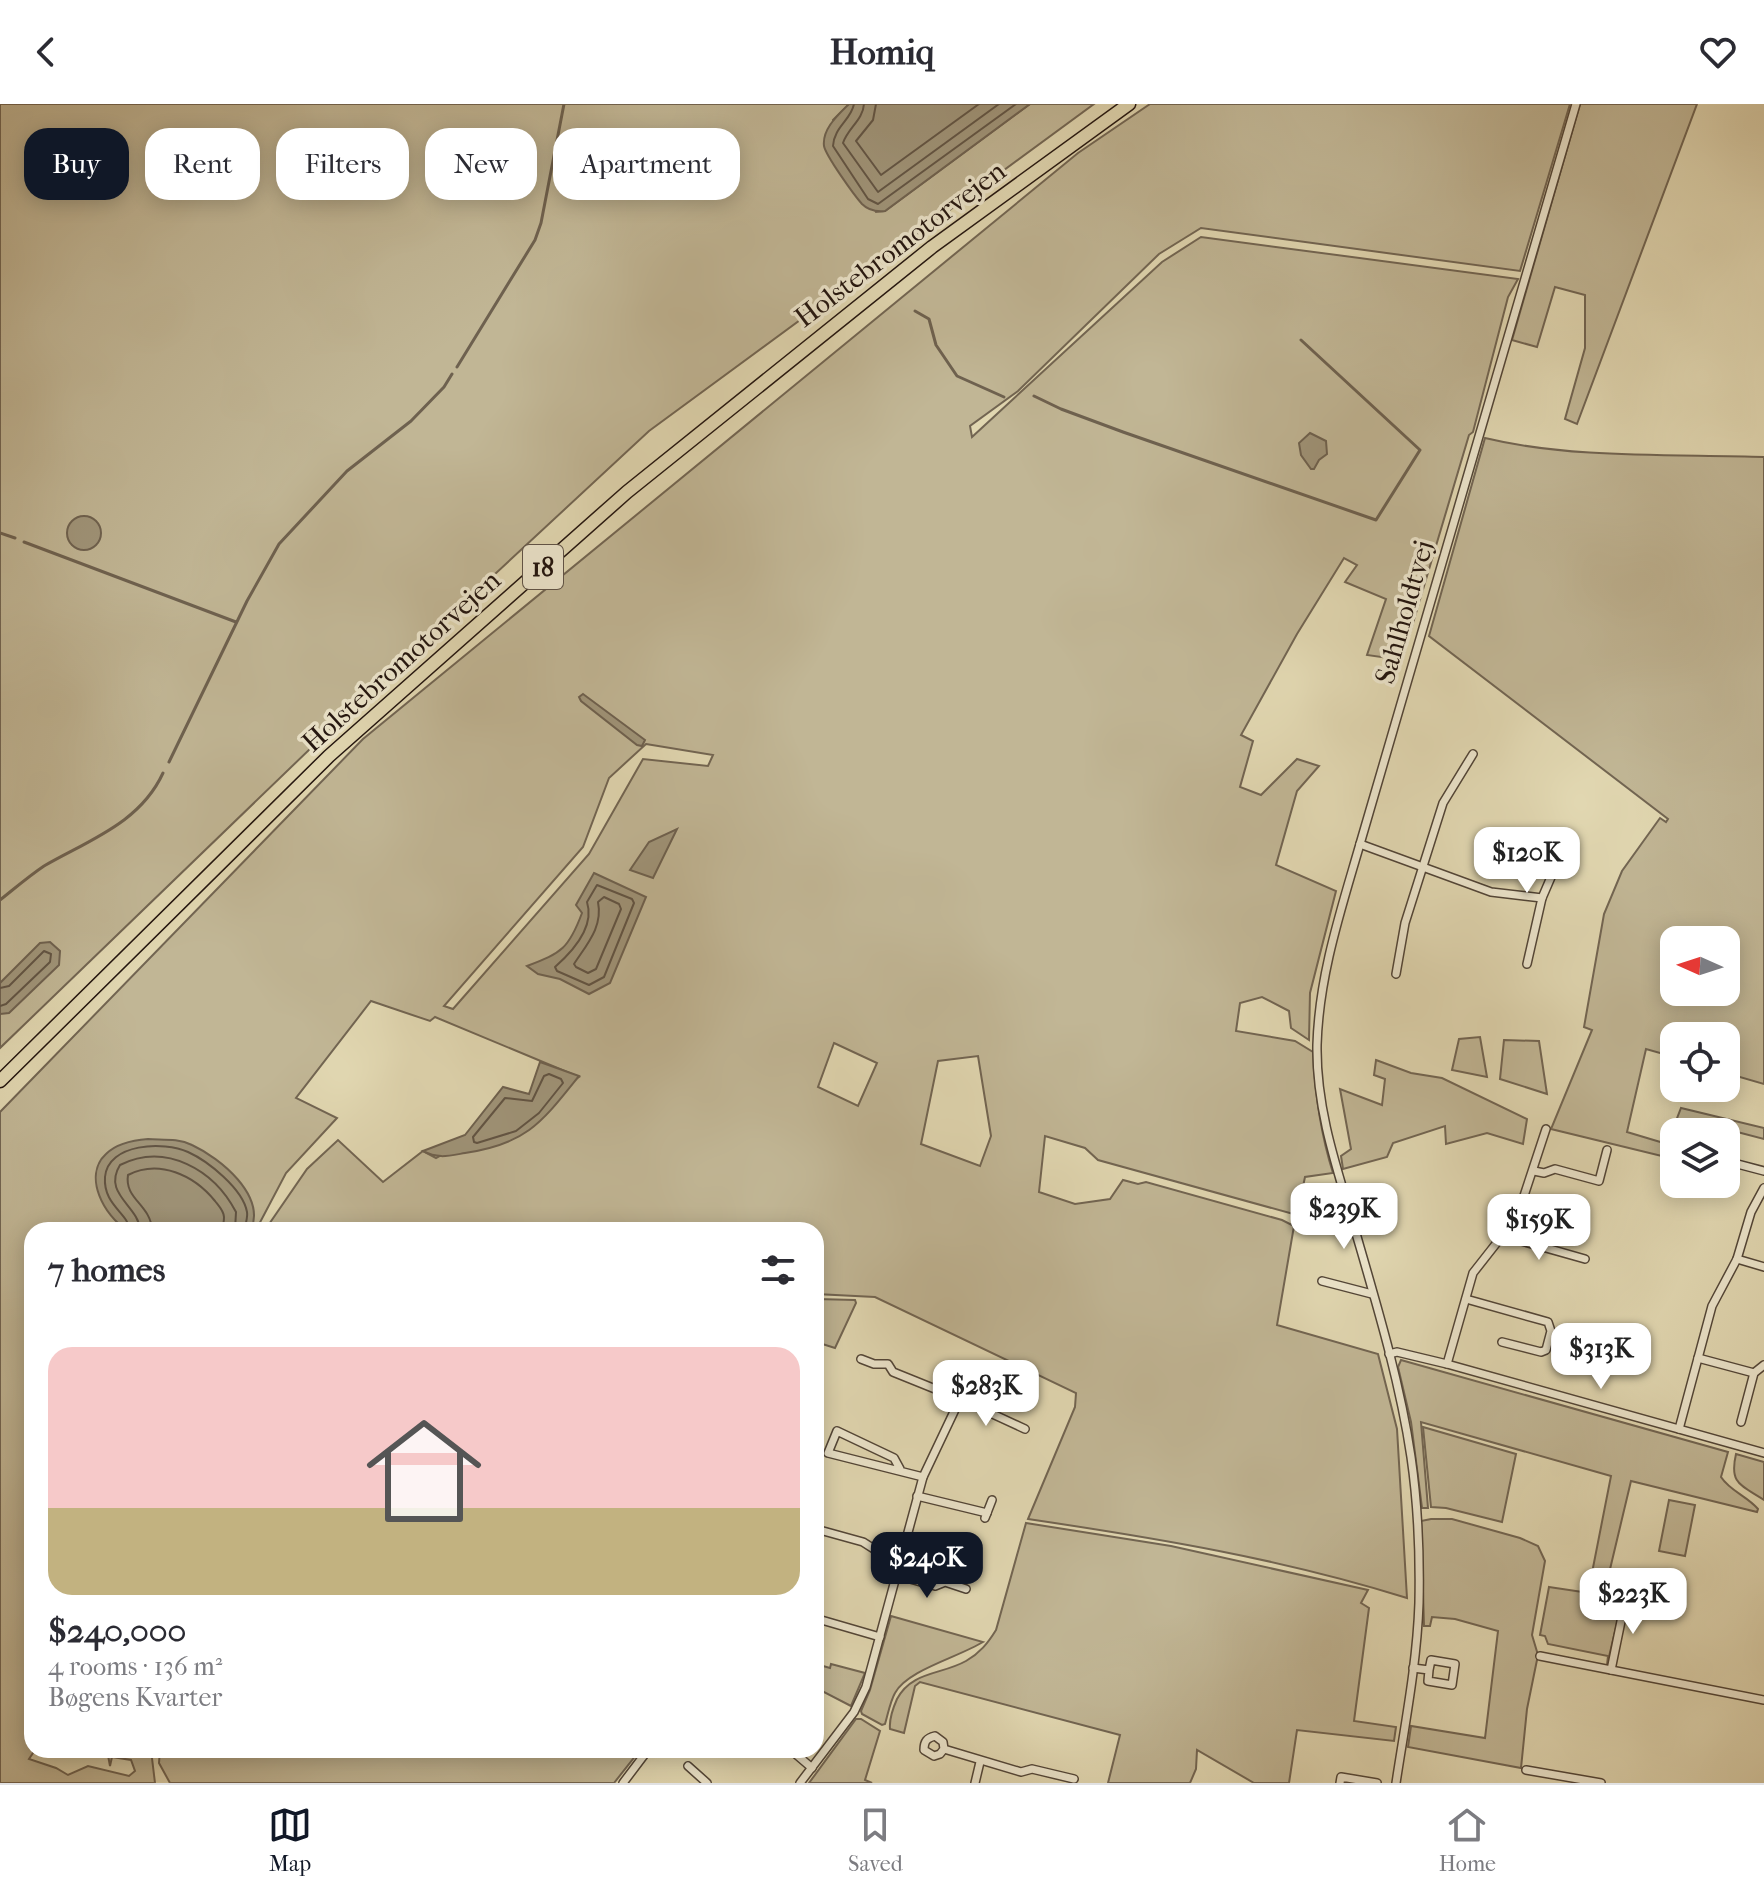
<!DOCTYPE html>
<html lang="en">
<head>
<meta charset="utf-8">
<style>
  body { margin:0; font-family:"IM FELL French Canon",serif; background:#f2f2f3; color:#2b2b33; height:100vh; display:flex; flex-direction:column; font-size:30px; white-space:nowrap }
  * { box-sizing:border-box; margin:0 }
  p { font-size:26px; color:#7c7c81 }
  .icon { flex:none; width:44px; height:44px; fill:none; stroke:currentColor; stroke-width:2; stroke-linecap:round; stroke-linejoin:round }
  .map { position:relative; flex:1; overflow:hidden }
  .side { position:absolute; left:24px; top:1118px; width:800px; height:536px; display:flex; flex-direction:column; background:#fff; border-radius:24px; box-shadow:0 4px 20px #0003 }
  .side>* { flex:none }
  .hud { position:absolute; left:24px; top:24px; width:800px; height:72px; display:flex; gap:16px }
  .needle { width:52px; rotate:273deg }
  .buttons { position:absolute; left:1660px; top:822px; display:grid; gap:16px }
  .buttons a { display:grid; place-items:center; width:80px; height:80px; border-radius:16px; background:#fff; box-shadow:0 4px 20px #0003; font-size:40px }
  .price { position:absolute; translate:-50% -68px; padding:0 18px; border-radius:16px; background:#fff; color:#222; font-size:26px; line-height:52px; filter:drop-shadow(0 2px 4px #0008) }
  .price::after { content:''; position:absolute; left:50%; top:48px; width:24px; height:18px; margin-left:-12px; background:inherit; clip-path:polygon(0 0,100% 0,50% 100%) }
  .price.current { background:#111827; color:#fff }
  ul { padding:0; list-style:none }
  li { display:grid; align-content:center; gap:16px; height:424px; padding:0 24px }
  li+li { border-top:2px solid #e1e1e2 }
  li span { display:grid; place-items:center; height:248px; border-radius:24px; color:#555 }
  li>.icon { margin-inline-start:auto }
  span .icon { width:144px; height:144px; fill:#fffc; stroke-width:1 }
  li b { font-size:34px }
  h2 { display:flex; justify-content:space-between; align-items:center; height:96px; padding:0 24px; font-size:34px }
  .pill { padding:0 28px; border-radius:24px; background:#fff; box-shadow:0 4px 20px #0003; font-size:28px; line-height:72px }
  .pill.current { background:#111827; color:#fff }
  header { display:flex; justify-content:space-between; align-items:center; height:104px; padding:0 24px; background:#fff; font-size:36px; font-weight:800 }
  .tab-bar { display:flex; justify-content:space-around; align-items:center; height:112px; border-top:2px solid #e1e1e2; background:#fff; font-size:22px; color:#7c7c81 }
  .tab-bar a { display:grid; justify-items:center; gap:4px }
  .tab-bar .current { color:#111827 }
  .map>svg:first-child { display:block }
</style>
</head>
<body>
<header><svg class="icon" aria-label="back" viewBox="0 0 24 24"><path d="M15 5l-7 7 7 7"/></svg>Homiq<svg class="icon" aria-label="heart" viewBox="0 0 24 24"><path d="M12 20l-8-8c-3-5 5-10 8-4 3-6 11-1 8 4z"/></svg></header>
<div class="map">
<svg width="1764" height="1679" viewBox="0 0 1764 1679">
  <rect width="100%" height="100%" fill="#e1d7b1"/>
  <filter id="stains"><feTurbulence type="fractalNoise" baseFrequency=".0025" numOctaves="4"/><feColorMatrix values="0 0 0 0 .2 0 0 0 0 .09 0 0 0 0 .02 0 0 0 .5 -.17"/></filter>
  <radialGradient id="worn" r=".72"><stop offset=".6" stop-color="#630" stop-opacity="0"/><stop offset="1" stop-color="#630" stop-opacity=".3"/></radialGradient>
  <g fill="#c1b695" stroke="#726552" stroke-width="2" fill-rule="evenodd">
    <polygon points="0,0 849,0 833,16 876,108 885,107 1030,0 1094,0 649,327 398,560 0,944"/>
    <path d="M 1150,0 L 1570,0 L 1520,167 L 1201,124 L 1159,150 L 1018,287 L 970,322 L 972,333 L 1162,158 L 1201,133 L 1518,175 L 1508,193 L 1473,328 L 1469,331 L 1402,556 L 1367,551 L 1386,495 L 1345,478 L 1357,461 L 1344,454 L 1297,530 L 1241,631 L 1253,637 L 1240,683 L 1261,691 L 1297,655 L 1319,662 L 1297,687 L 1276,761 L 1336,787 L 1310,889 L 1309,936 L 1291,924 L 1289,907 L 1262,893 L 1240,899 L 1236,927 L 1295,937 L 1313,948 C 1315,990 1320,1028 1333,1069 L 1305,1073 L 1297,1111 L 1098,1056 L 1085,1044 L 1045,1032 L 1039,1088 L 1075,1100 L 1110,1095 L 1123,1076 L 1138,1080 L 1146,1078 L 1282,1116 L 1294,1122 L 1277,1221 L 1378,1250 L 1397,1325 L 1407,1494 C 1283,1455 1156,1434 1028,1415 L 1075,1303 L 1076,1289 L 875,1193 L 816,1190 L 816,1126 L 265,1126 L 307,1065 L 338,1036 L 383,1078 L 423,1047 L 436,1054 L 579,973 L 435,913 L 430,917 L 371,897 L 296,994 L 337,1014 L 286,1069 L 256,1126 L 32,1126 L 32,1513 L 27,1514 L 32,1542 L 32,1646 L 35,1646 L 29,1655 L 56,1664 L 68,1671 L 88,1662 L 129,1672 L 135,1667 L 131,1656 L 112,1653 L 110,1662 L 107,1646 L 151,1646 L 155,1679 L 0,1679 L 0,1008 L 363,635 L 1078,49 ZM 646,640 L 713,651 L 708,662 L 643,655 L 589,750 L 453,905 L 444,902 L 583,743 L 609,674 ZM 834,939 L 877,959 L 858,1002 L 818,983 ZM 978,952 L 991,1032 L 980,1062 L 921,1040 L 938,957 Z"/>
    <polygon points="1580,0 1697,0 1577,320 1565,315 1585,244 1585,191 1555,183 1537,243 1512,236"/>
    <path d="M 1485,334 C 1572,355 1674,350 1764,353 L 1764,980 L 1726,969 L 1726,932 L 1674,932 L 1674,953 L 1646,945 L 1627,1028 L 1667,1040 L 1681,1004 L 1764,1024 L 1764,1035 L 1718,1023 L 1714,1028 L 1674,1028 L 1674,1055 L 1551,1025 L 1592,926 L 1584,923 L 1604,810 L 1622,767 L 1660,714 L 1666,718 L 1668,715 L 1429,532 ZM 1674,836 L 1726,836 L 1726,888 L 1674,888 Z"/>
    <polygon points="1480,933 1487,973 1452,966 1459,935"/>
    <polygon points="1504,936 1539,937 1547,990 1500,975"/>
    <polygon points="1376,956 1411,969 1442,974 1527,1015 1523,1040 1487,1029 1446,1040 1445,1022 1393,1039 1387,1053 1343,1065 1341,1052 1351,1045 1340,985 1382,1001 1385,975 1374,971"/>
    <polygon points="816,1195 855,1196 856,1199 835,1244 816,1238"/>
    <path d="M 1401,1256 L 1728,1348 L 1721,1373 C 1730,1387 1747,1392 1758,1405 L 1757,1408 L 1631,1377 L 1606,1482 L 1590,1479 L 1611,1372 L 1421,1318 L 1428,1404 L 1422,1404 L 1411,1318 L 1398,1263 Z"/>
    <polygon points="1423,1323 1516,1350 1502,1418 1446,1404 1431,1403"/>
    <path d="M 1736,1350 L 1764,1358 L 1764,1396 C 1741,1381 1729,1380 1736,1350 Z"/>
    <polygon points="1669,1396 1695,1401 1685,1452 1659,1447"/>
    <polygon points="1431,1415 1452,1415 1520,1434 1538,1442 1545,1457 1532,1531 1538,1551 1527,1605 1521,1664 1408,1643 1411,1622 1485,1634 1498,1527 1455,1515 1432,1513 1430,1522 1424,1522 1421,1417"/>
    <path d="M 1026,1419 L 1171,1442 L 1368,1486 L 1361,1499 L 1369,1504 L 1354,1617 L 1396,1623 L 1394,1637 L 1297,1626 L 1289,1679 L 1254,1679 L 1197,1646 L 1196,1665 L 1190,1679 L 1108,1679 L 1120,1631 L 920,1578 L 915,1582 L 904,1629 L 890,1625 C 889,1615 893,1604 897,1595 C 912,1567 941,1571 966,1557 C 980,1549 988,1539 996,1526 Z"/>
    <polygon points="1549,1483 1623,1494 1607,1561 1608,1552 1548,1540 1545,1532 1540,1531"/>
    <path d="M 891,1512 L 983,1538 C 959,1553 907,1566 895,1589 C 890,1598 888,1610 885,1620 L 882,1621 L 862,1610 L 861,1607 L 870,1586 Z"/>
    <polygon points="816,1560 830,1564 831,1560 865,1569 851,1602 816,1584"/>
    <polygon points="856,1615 861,1615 880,1627 865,1676 872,1679 809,1679"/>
    <polygon points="160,1646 640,1646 614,1679 170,1679 159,1659"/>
  </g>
  <g fill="#a0957a" stroke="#6e614f" stroke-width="2">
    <path d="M 849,0 L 1030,0 L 885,107 C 876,108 868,106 862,100 C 854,91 826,52 824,42 C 822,25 838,11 849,0 Z"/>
    <polygon points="1310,329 1326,337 1327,350 1319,356 1314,365 1311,365 1301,351 1299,339"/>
    <circle cx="84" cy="429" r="17"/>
    <polygon points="583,590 645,636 642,642 637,641 581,597 579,593"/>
    <polygon points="677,725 653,774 630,766 649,738"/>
    <path d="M 594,769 L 646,793 L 610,879 L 589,890 L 560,875 L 538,870 L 527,862 C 562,849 569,844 582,809 L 576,801 Z"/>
    <polygon points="50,838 60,847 59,861 9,909 0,910 0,879 40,839"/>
    <path d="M 540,958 L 579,972 C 542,1018 527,1040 465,1049 C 448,1052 438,1055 423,1047 L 465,1031 L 503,983 L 529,990 Z"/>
    <path d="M 148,1035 C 162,1036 178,1034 192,1041 C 220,1054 266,1091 251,1126 L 127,1126 C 105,1113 82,1072 106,1050 C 117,1039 134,1036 148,1035 Z"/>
  </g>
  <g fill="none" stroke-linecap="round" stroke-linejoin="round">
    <g stroke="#615444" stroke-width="2">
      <path d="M 854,0 C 851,16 834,23 833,42 L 868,95 L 878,100 L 1016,0"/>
      <path d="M 864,0 C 863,16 848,24 843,39 L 878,88 L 999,0"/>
      <polyline points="876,0 873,16 856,37 881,71 979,0"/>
      <path d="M 597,781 L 632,795 L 634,799 L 604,873 L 589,881 L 557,867 L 555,863 C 572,848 595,823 587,798 Z"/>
      <path d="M 604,793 L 619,800 L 621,805 L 596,865 L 588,869 L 576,863 L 574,860 C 587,840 603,823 598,798 Z"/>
      <polyline points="0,884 9,882 44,847 51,850 50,858 6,900 0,902"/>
      <polygon points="549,970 561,975 563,979 539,1009 516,1027 477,1039 474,1038 473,1033 505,994 532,997 544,972"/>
      <path d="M 130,1126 C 128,1109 103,1101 105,1073 C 108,1039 164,1037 188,1048 C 208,1057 243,1085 247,1108 C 248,1114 245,1120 245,1126"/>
      <path d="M 140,1126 C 139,1102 102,1090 120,1061 C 166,1038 214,1066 236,1108 L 235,1126"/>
      <path d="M 152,1126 C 151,1101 124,1095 128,1071 C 159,1055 194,1071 215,1097 C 218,1101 224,1107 224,1113 C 224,1117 223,1122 222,1126"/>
    </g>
    <g stroke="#6e614f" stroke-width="3">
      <polyline points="915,207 929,215 936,241 957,272 1004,293"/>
      <polyline points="457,263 535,136 541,119 564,0"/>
      <polyline points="1034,292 1061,305 1123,328 1376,416 1420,346 1301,236"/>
      <polyline points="0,429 15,434"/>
      <polyline points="24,438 236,518"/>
      <polyline points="169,658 247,497 279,440 347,367 411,317 444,283 452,270"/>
      <path d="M 0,796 C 14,785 29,772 44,762 C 89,736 140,719 163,669"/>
    </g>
    <g stroke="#524537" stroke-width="10">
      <g id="minor">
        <polyline points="1360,740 1491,788 1542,794"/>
        <polyline points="1527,860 1542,794 1567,736"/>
        <polyline points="1396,870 1405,819 1443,699 1473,650"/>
        <polyline points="1726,1057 1764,1067"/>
        <polyline points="1534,1067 1544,1069 1555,1065 1599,1077 1607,1046"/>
        <polyline points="1716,1089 1718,1080"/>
        <polyline points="1507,1130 1518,1136 1585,1155"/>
        <polyline points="1737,1155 1764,1163"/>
        <polyline points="1322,1177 1372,1190"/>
        <polyline points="1466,1195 1548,1218 1551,1227 1546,1246 1541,1248 1502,1238"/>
        <polyline points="1389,1250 1397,1248 1447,1260 1764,1349"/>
        <polyline points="1698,1254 1754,1269"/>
        <polyline points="1447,1260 1473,1169 1517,1113 1546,1025"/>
        <polyline points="960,1295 1025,1325"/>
        <polyline points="1741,1318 1754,1269 1764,1261"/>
        <polyline points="1679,1325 1712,1202 1737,1155 1751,1108 1764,1084"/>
        <polyline points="900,1365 894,1354 837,1327 828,1349 923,1373"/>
        <polyline points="917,1392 987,1409"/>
        <polyline points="985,1414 992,1396"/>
        <polyline points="816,1425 863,1438 874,1445 901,1452"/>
        <polyline points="896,1471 935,1482 945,1478 966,1485"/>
        <polyline points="816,1509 818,1515 880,1533"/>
        <polyline points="1540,1552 1764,1596"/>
        <polyline points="1413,1564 1429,1566 1431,1556 1455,1560 1452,1581 1428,1577 1429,1566"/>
        <polyline points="1611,1566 1626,1493"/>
        <path d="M 944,1645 L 940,1650 L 934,1652 L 924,1646 C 924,1637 927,1634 935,1632 L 943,1638 L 944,1645 L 1021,1668 L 1032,1665 L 1074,1675"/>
        <polyline points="791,1646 812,1664"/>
        <polyline points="688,1662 707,1679"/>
        <polyline points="1526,1666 1601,1679"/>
        <polyline points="623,1679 648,1646"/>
        <polyline points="800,1679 854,1608 866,1583 923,1373 960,1295 893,1268 888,1260 874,1260 861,1255"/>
        <polyline points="975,1679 980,1658"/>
        <polyline points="1340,1679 1341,1673 1377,1679"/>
        <path d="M 1396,1679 C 1405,1620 1417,1559 1419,1499 C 1420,1451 1418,1401 1411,1353 C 1399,1272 1374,1192 1351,1112 C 1334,1056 1316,1000 1317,941 C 1319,871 1341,806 1360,740 L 1576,0"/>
      </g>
    </g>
    <g stroke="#22140e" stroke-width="15">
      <polyline id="trunk" points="0,977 329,652 627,388 932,143 1129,0"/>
    </g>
    <use href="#minor" stroke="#ece5cc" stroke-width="7"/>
    <use href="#trunk" stroke="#e1d7b1" stroke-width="12"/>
  </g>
  <g text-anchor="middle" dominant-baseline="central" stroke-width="7" stroke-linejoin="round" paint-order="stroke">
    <rect fill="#ece5cc" stroke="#5f5347" stroke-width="2" x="523" y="441" width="40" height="44" rx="6"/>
    <g font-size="26" font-weight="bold" fill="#22140e">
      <text x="543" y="463">18</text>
    </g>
    <g font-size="28" fill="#22140e" stroke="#ece5cc">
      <text transform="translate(900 140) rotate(-37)">Holstebromotorvejen</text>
      <text transform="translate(1404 508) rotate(-74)">Sahlholdtvej</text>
      <text transform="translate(401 557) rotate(-42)">Holstebromotorvejen</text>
    </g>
  </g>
  <rect width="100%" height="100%" filter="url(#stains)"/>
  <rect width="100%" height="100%" fill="url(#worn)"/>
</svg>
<div class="buttons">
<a><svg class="needle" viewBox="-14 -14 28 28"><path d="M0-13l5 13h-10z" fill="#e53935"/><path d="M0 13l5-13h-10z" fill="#7c7c81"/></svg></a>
<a><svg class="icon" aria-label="locate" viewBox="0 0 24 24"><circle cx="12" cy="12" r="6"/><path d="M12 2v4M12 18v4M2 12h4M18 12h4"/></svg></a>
<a><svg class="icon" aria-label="layers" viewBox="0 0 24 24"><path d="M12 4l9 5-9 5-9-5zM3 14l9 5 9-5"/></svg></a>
</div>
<b class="price" style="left:1527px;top:791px">$120K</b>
<b class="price" style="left:1344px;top:1147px">$239K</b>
<b class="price" style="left:1539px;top:1158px">$159K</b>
<b class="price" style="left:1601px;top:1287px">$313K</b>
<b class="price" style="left:986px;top:1324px">$283K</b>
<b class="price current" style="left:927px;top:1496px">$240K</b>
<b class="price" style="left:1633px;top:1532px">$223K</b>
<div class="hud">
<a class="pill current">Buy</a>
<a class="pill">Rent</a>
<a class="pill">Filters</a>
<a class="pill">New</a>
<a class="pill">Apartment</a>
</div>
<section class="side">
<h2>7 homes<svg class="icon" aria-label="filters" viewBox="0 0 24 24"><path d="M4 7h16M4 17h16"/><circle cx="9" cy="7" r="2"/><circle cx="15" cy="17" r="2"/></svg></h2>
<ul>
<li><span style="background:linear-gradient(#f6c9c9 65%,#c2b280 0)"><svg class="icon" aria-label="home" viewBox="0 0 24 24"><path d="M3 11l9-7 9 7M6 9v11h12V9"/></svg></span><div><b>$240,000</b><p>4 rooms · 136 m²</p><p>Bøgens Kvarter</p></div></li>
</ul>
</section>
</div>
<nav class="tab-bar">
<a class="current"><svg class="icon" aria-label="map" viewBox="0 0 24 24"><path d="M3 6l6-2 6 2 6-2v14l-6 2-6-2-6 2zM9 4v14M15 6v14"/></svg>Map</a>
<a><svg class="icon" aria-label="saved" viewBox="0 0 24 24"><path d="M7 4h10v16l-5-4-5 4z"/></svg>Saved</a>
<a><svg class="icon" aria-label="home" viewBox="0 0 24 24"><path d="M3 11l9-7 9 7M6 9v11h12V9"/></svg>Home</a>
</nav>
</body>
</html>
